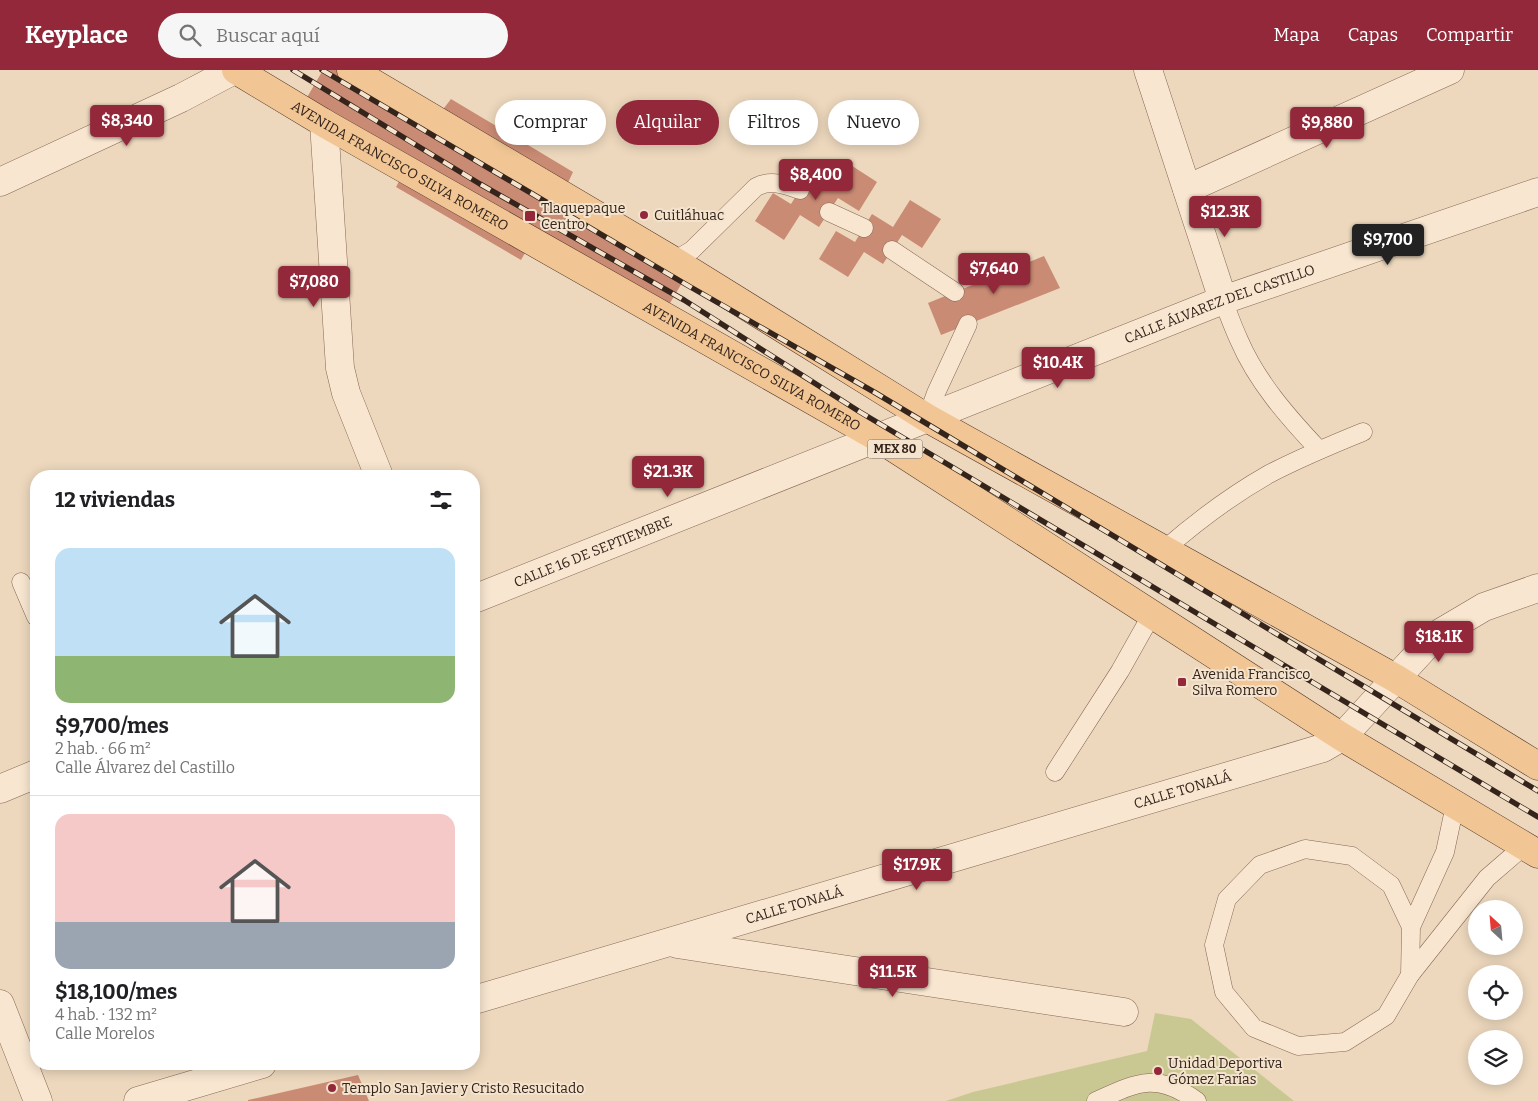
<!DOCTYPE html>
<html lang="es">
<head>
<meta charset="utf-8">
<style>
  body { margin:0; font-family:Bitter,serif; background:#f6f6f6; color:#202124; height:100vh; display:flex; flex-direction:column; font-size:19px; white-space:nowrap }
  * { box-sizing:border-box; margin:0 }
  p { font-size:16px; color:#757577 }
  .icon { flex:none; width:28px; height:28px; fill:none; stroke:currentColor; stroke-width:2; stroke-linecap:round; stroke-linejoin:round }
  .map { position:relative; flex:1; overflow:hidden }
  .sheet { position:absolute; left:30px; top:400px; width:450px; height:600px; display:flex; flex-direction:column; background:#fff; border-radius:20px; box-shadow:0 2px 12px #0003 }
  .sheet>* { flex:none }
  .top-card { position:absolute; left:495px; top:30px; width:475px; height:45px; display:flex; gap:10px }
  .needle { width:32px; rotate:334deg }
  .fabs { position:absolute; left:1468px; top:830px; display:grid; gap:10px }
  .fabs a { display:grid; place-items:center; width:55px; height:55px; border-radius:50%; background:#fff; box-shadow:0 2px 12px #0003; font-size:25px }
  .price { position:absolute; translate:-50% -42px; padding:0 11px; border-radius:5px; background:#922839; color:#fff; font-size:16px; line-height:32px; filter:drop-shadow(0 1px 2px #0008) }
  .price::after { content:''; position:absolute; left:50%; top:30px; width:15px; height:11px; margin-left:-8px; background:inherit; clip-path:polygon(0 0,100% 0,50% 100%) }
  .price.selected { background:#222; color:#fff }
  ul { padding:0; list-style:none }
  li { display:grid; align-content:center; gap:10px; height:265px; padding:0 25px }
  li+li { border-top:1px solid #e0e0e0 }
  li span { display:grid; place-items:center; height:155px; border-radius:15px; color:#555 }
  li>.icon { margin-inline-start:auto }
  span .icon { width:90px; height:90px; fill:#fffc; stroke-width:1 }
  li b { font-size:21px }
  h2 { display:flex; justify-content:space-between; align-items:center; height:60px; padding:0 25px; font-size:21px }
  .pill { padding:0 18px; border-radius:22px; background:#fff; box-shadow:0 2px 12px #0003; font-size:18px; line-height:45px }
  .pill.selected { background:#922839; color:#fff }
  header { display:flex; align-items:center; gap:30px; box-sizing:border-box; height:70px; padding:0 25px; background:#922839; color:#fff }
  header strong { font-size:24px }
  nav { display:flex; gap:28px; margin-inline-start:auto; font-size:18px }
  .search { width:350px; height:45px; background:#f6f6f6; display:flex; align-items:center; gap:12px; box-sizing:border-box; padding:0 18px; border-radius:28px; color:#757577; font-size:19px }
  .map>svg:first-child { display:block }
</style>
</head>
<body>
<header>
<strong>Keyplace</strong>
<div class="search"><svg class="icon" aria-label="search" viewBox="0 0 24 24"><circle cx="10" cy="10" r="6"/><path d="M15 15l6 6"/></svg>Buscar aquí</div>
<nav><a>Mapa</a><a>Capas</a><a>Compartir</a></nav>
</header>
<div class="map">
<svg width="1538" height="1031" viewBox="0 0 1538 1031">
  <rect width="100%" height="100%" fill="#edd8bd"/>
  <polygon fill="#cac892" points="1155,943 1191,949 1294,1031 946,1031 973,1022 1147,981"/>
  <g fill="#ca8b74">
    <polygon points="323,0 370,0 441,42 451,29 573,102 566,117 695,191 660,250 530,174 521,190 396,117 406,98 302,36"/>
    <polygon points="846,92 877,112 859,141 838,128 819,157 800,145 784,170 755,151 773,123 791,134 808,107 829,120"/>
    <polygon points="910,130 941,149 922,178 902,165 883,194 864,182 848,207 819,189 836,161 855,172 872,144 893,157"/>
    <polygon points="1044,186 1060,218 941,265 928,233"/>
    <polygon points="358,1005 369,1031 248,1031 248,1030"/>
  </g>
  <g fill="none" stroke-linecap="round" stroke-linejoin="round">
    <g stroke="#846857" stroke-width="19">
      <g id="lane">
        <polyline points="829,142 864,158"/>
        <polyline points="892,180 955,222"/>
        <path d="M 674,191 L 692,180 L 756,117 C 772,109 784,115 800,120"/>
        <path d="M 1223,230 C 1228,243 1233,257 1239,270 C 1257,312 1288,347 1319,380"/>
        <polyline points="927,348 936,323 968,254"/>
        <path d="M 1164,480 C 1196,452 1232,425 1269,404 C 1300,388 1331,375 1363,362"/>
        <polyline points="21,512 36,547"/>
        <polyline points="1055,702 1120,601 1152,544"/>
        <polyline points="1411,857 1391,815 1352,786 1305,779 1260,795 1227,829 1214,875 1224,922 1254,958 1298,976 1345,972 1386,946 1410,905 1411,857 1445,782 1455,735"/>
        <polyline points="1410,905 1487,808 1524,776"/>
        <path d="M 1096,1031 C 1138,1012 1156,1002 1197,1031"/>
      </g>
    </g>
    <g stroke="#846857" stroke-width="29">
      <g id="street">
        <polyline points="1148,0 1223,230"/>
        <polyline points="324,53 340,298 346,323 379,406"/>
        <polyline points="0,112 181,28 234,0"/>
        <polyline points="1187,119 1450,0"/>
        <path id="s1" d="M 474,529 L 1223,230 L 1538,122"/>
        <polyline points="0,719 36,704"/>
        <polyline points="677,874 1124,942"/>
        <path id="s2" d="M 474,930 L 1323,678 L 1342,667 L 1435,566 L 1484,537 L 1538,518"/>
        <polyline points="0,934 38,1031"/>
        <polyline points="138,1031 262,994"/>
      </g>
    </g>
    <g stroke="#52382c" stroke-width="29">
      <g id="primary">
        <path id="s3" d="M 236,0 L 324,53 L 877,367 L 1342,667 L 1538,784"/>
        <polyline points="351,0 674,191 927,348 1395,608 1538,696"/>
      </g>
    </g>
    <use href="#lane" stroke="#f8e6d0" stroke-width="18"/>
    <use href="#street" stroke="#f8e6d0" stroke-width="28"/>
    <use href="#primary" stroke="#f1c694" stroke-width="28"/>
    <g stroke="#34241b" stroke-width="5.5">
      <g id="rail">
        <polyline points="293,0 480,114 684,230 860,342 1538,747"/>
        <polyline points="322,0 687,215 874,322 1538,721"/>
      </g>
    </g>
    <use href="#rail" stroke="#f4e3cd" stroke-width="4" stroke-dasharray="11" stroke-linecap="butt"/>
  </g>
  <g fill="#922839" stroke="#f4e3cd" stroke-width="2">
    <circle cx="644" cy="145" r="5"/>
    <rect x="524" y="140" width="12" height="12" rx="2.5"/>
    <rect x="1177" y="607" width="10" height="10" rx="2.5"/>
    <circle cx="1158" cy="1001" r="5"/>
    <circle cx="332" cy="1018" r="5"/>
  </g>
  <g text-anchor="middle" dominant-baseline="central" stroke-width="4" stroke-linejoin="round" paint-order="stroke">
    <rect fill="#f4e3cd" stroke="#6e5d50" stroke-width="1" x="867.5" y="369.5" width="55" height="19" rx="4"/>
    <g font-size="12" font-weight="bold" fill="#34241b">
      <text x="895" y="379">MEX 80</text>
    </g>
    <g font-size="14" fill="#34241b" stroke="#f4e3cd">
      <text stroke="none"><textPath href="#s3" startOffset="190">AVENIDA FRANCISCO SILVA ROMERO</textPath></text>
      <text stroke="none"><textPath href="#s1" startOffset="802">CALLE ÁLVAREZ DEL CASTILLO</textPath></text>
      <text stroke="none"><textPath href="#s3" startOffset="595">AVENIDA FRANCISCO SILVA ROMERO</textPath></text>
      <text stroke="none"><textPath href="#s1" startOffset="128">CALLE 16 DE SEPTIEMBRE</textPath></text>
      <text stroke="none"><textPath href="#s2" startOffset="739">CALLE TONALÁ</textPath></text>
      <text stroke="none"><textPath href="#s2" startOffset="334">CALLE TONALÁ</textPath></text>
    </g>
    <g font-size="14" fill="#34241b" stroke="#f4e3cd" text-anchor="start">
      <text x="541" y="138">Tlaquepaque<tspan x="541" dy="16">Centro</tspan></text>
      <text x="654" y="145">Cuitláhuac</text>
      <text x="1192" y="604">Avenida Francisco<tspan x="1192" dy="16">Silva Romero</tspan></text>
      <text x="1168" y="993">Unidad Deportiva<tspan x="1168" dy="16">Gómez Farías</tspan></text>
      <text x="342" y="1018">Templo San Javier y Cristo Resucitado</text>
    </g>
  </g>
</svg>
<div class="fabs">
<a><svg class="needle" viewBox="-14 -14 28 28"><path d="M0-13l5 13h-10z" fill="#e53935"/><path d="M0 13l5-13h-10z" fill="#757577"/></svg></a>
<a><svg class="icon" aria-label="locate" viewBox="0 0 24 24"><circle cx="12" cy="12" r="6"/><path d="M12 2v4M12 18v4M2 12h4M18 12h4"/></svg></a>
<a><svg class="icon" aria-label="layers" viewBox="0 0 24 24"><path d="M12 4l9 5-9 5-9-5zM3 14l9 5 9-5"/></svg></a>
</div>
<b class="price" style="left:127px;top:77px">$8,340</b>
<b class="price" style="left:1327px;top:79px">$9,880</b>
<b class="price" style="left:816px;top:131px">$8,400</b>
<b class="price" style="left:1225px;top:168px">$12.3K</b>
<b class="price selected" style="left:1388px;top:196px">$9,700</b>
<b class="price" style="left:994px;top:225px">$7,640</b>
<b class="price" style="left:314px;top:238px">$7,080</b>
<b class="price" style="left:1058px;top:319px">$10.4K</b>
<b class="price" style="left:668px;top:428px">$21.3K</b>
<b class="price" style="left:1439px;top:593px">$18.1K</b>
<b class="price" style="left:917px;top:821px">$17.9K</b>
<b class="price" style="left:893px;top:928px">$11.5K</b>
<div class="top-card">
<a class="pill">Comprar</a>
<a class="pill selected">Alquilar</a>
<a class="pill">Filtros</a>
<a class="pill">Nuevo</a>
</div>
<section class="sheet">
<h2>12 viviendas<svg class="icon" aria-label="filters" viewBox="0 0 24 24"><path d="M4 7h16M4 17h16"/><circle cx="9" cy="7" r="2"/><circle cx="15" cy="17" r="2"/></svg></h2>
<ul>
<li><span style="background:linear-gradient(#bfe0f5 70%,#8fb573 0)"><svg class="icon" aria-label="home" viewBox="0 0 24 24"><path d="M3 11l9-7 9 7M6 9v11h12V9"/></svg></span><div><b>$9,700/mes</b><p>2 hab. · 66 m²</p><p>Calle Álvarez del Castillo</p></div></li>
<li><span style="background:linear-gradient(#f6c9c9 70%,#9aa5b1 0)"><svg class="icon" aria-label="home" viewBox="0 0 24 24"><path d="M3 11l9-7 9 7M6 9v11h12V9"/></svg></span><div><b>$18,100/mes</b><p>4 hab. · 132 m²</p><p>Calle Morelos</p></div></li>
</ul>
</section>
</div>
</body>
</html>
